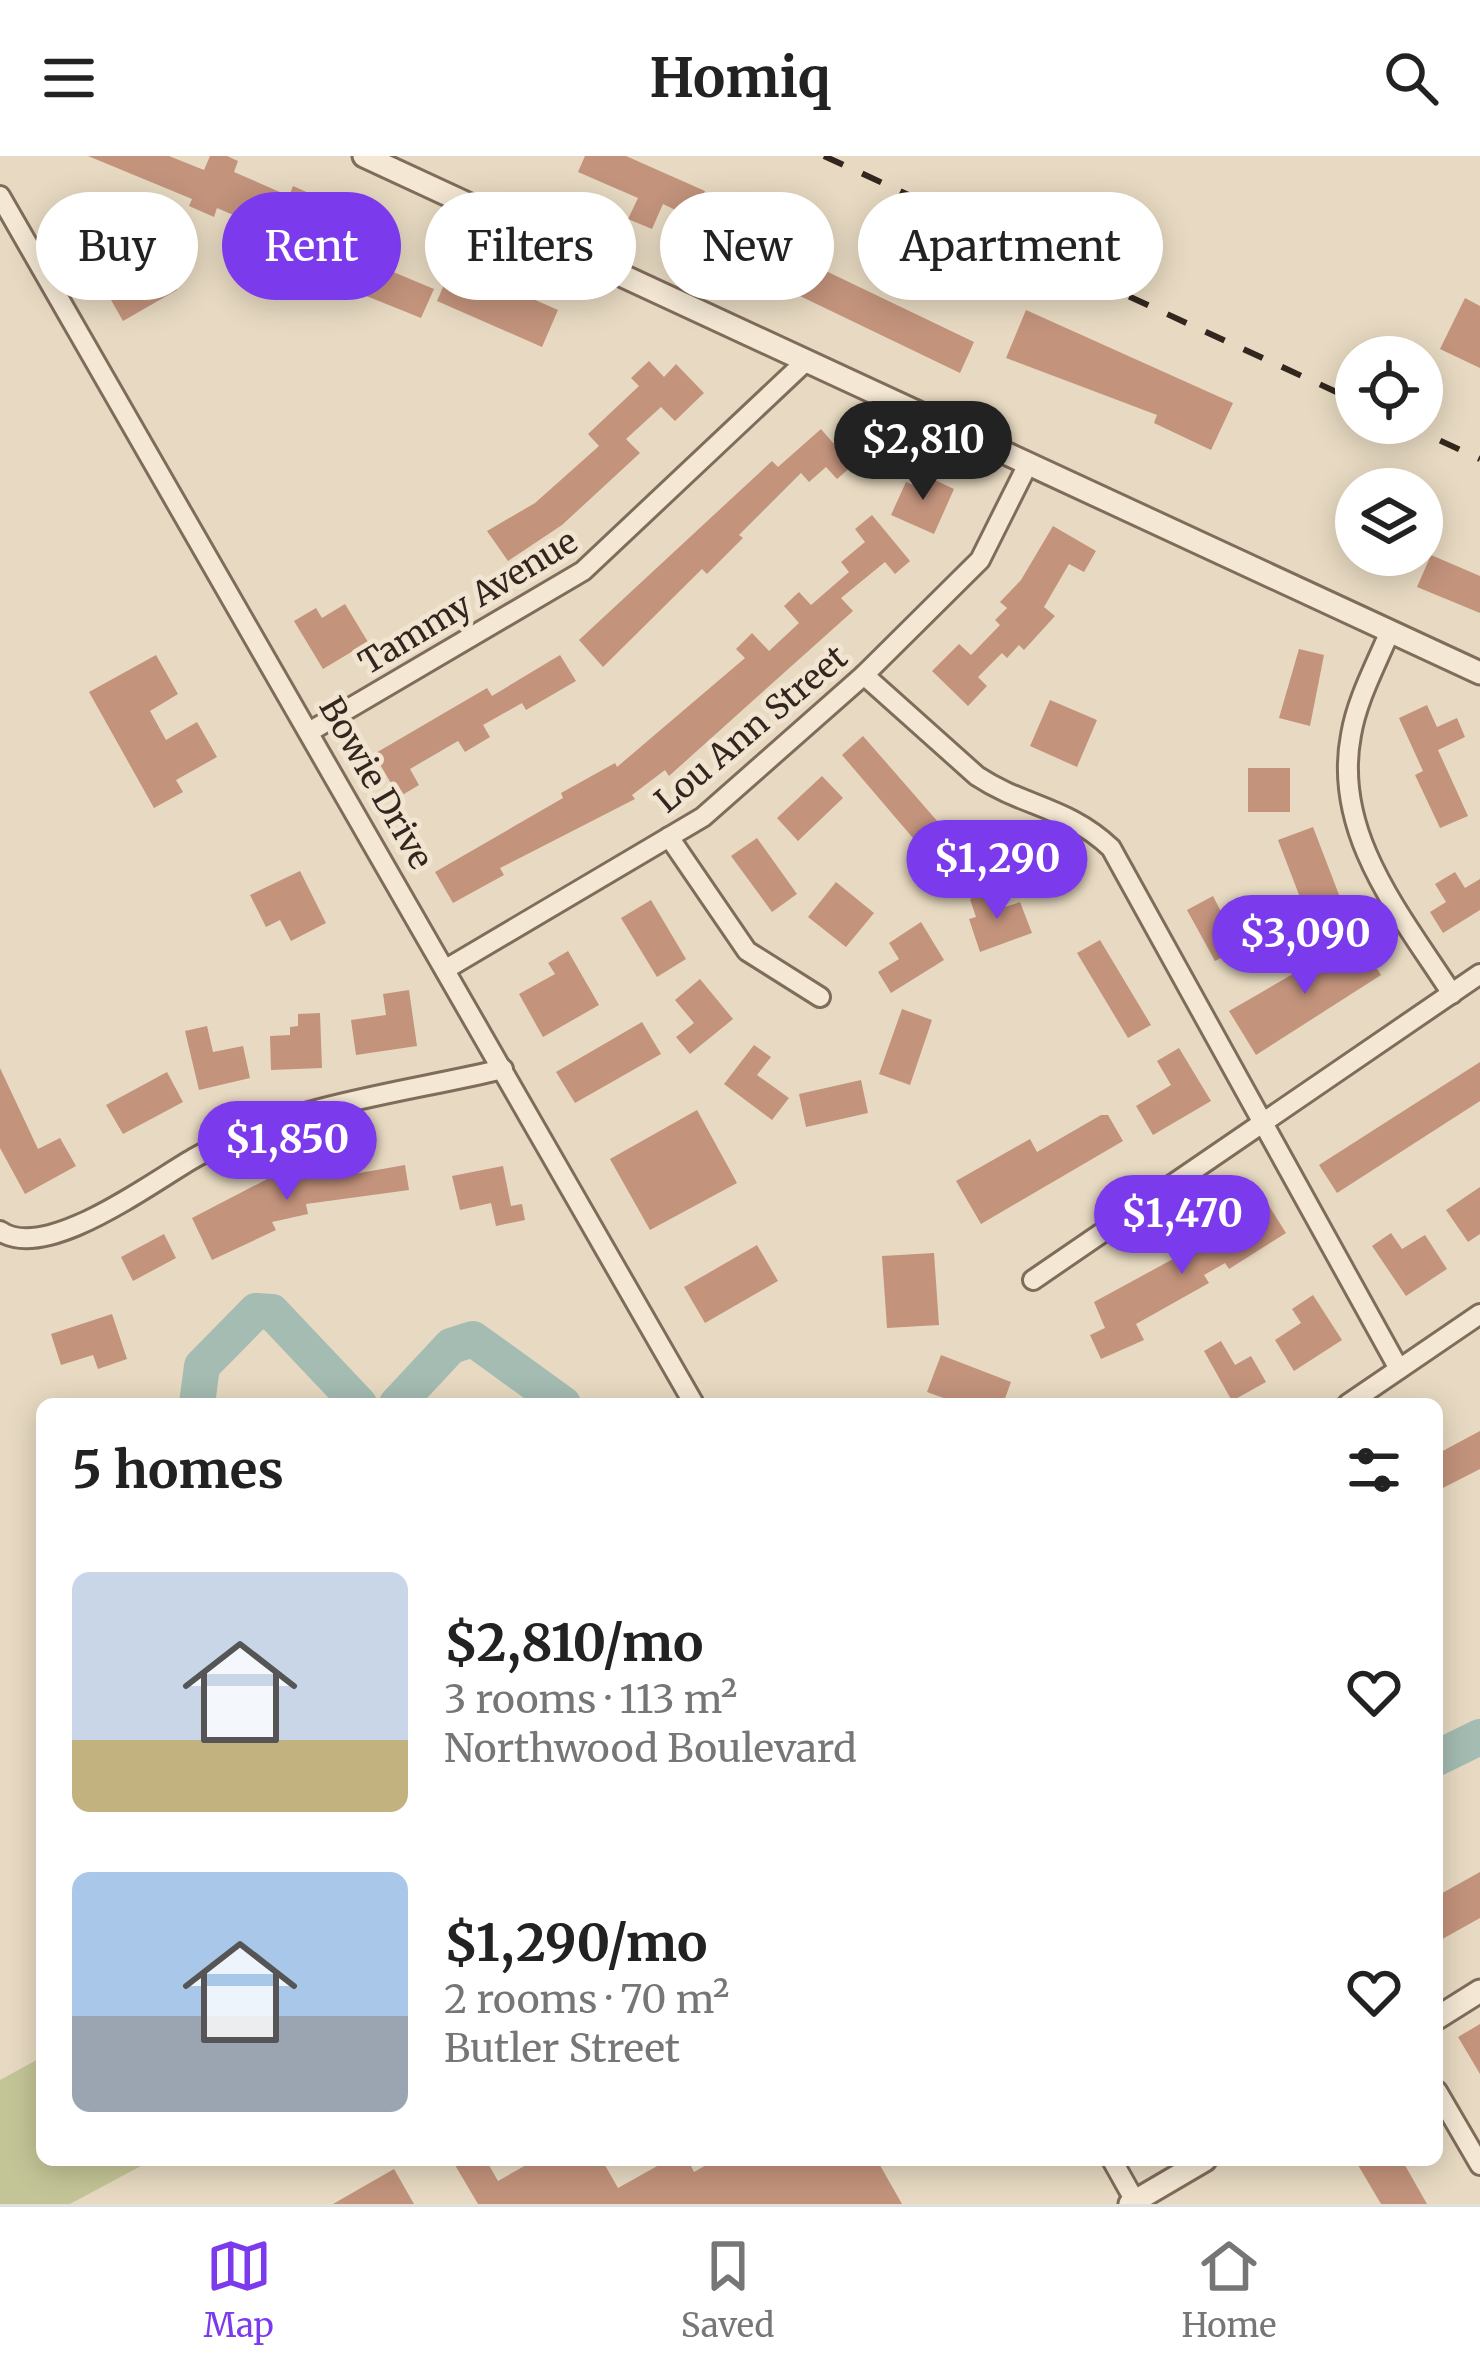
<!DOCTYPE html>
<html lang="en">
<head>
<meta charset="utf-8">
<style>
  body { margin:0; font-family:Merriweather,serif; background:#f2f2f2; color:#222; height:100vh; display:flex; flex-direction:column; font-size:45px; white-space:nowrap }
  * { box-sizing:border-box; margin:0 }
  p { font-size:39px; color:#767676 }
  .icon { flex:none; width:66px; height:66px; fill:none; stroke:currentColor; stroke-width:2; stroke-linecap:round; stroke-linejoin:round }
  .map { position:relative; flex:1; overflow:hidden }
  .drawer { position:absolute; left:36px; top:1242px; width:1407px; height:768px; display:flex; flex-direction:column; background:#fff; border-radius:18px; box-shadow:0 6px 30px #0003 }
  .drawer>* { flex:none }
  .hud { position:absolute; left:36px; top:36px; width:1410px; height:108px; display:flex; gap:24px }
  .fabs { position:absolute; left:1335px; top:180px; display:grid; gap:24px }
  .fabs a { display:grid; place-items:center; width:108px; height:108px; border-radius:50%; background:#fff; box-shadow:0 6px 30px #0003; font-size:60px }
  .price { position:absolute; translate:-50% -102px; padding:0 27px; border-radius:42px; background:#7c3aed; color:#fff; font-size:39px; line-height:78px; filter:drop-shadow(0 3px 6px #0008) }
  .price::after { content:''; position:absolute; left:50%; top:72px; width:36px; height:27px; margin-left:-18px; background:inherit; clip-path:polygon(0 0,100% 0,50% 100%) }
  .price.selected { background:#222; color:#fff }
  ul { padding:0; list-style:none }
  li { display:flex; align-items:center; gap:36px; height:300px; padding:0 36px }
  li span { display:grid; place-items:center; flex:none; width:336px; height:240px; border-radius:18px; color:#555 }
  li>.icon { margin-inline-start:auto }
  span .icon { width:144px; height:144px; fill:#fffc; stroke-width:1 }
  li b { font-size:51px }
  h2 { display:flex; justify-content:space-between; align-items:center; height:144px; padding:0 36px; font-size:51px }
  .tag { padding:0 42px; border-radius:54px; background:#fff; box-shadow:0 6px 30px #0003; font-size:42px; line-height:108px }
  .tag.selected { background:#7c3aed; color:#fff }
  header { display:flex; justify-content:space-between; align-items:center; height:156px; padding:0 36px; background:#fff; font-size:54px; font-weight:700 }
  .dock { display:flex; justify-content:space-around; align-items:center; height:168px; border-top:3px solid #e0e0e0; background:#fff; font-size:33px; color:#767676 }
  .dock a { display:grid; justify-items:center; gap:6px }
  .dock .selected { color:#7c3aed }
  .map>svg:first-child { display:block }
</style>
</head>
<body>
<header><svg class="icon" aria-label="menu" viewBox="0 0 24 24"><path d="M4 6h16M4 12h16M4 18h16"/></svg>Homiq<svg class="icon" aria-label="search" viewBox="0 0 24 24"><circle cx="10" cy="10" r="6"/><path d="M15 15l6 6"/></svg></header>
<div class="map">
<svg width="1480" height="2048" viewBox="0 0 1480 2048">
  <rect width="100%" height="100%" fill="#e8dac2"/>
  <polygon fill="#c4c597" points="42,1901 42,2004 152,2004 70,2048 0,2048 0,1924"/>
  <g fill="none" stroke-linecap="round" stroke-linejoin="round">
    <g stroke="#a4bcb2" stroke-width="36">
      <polyline points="197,1248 202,1210 256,1155 272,1156 359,1248"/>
      <polyline points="397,1248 451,1190 473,1183 563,1248"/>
      <polyline points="1437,1602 1480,1581"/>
    </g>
  </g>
  <g fill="#c3937c">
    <polygon points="88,0 169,0 204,14 210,0 227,0 238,5 234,16 289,40 293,30 318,41 293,99 268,88 273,76 217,52 214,61 189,50 192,43"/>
    <polygon points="585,0 626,0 705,35 692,62 663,48 652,73 628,63 638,42 578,16"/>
    <polygon points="113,39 125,60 119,64 150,117 163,110 177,134 123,165 111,144 117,140 87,87 75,94 60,69"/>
    <polygon points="725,61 745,68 740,81 778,97 780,93 974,186 960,217 752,117 750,121 705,103 709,94 696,89 707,62 722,68"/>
    <polygon points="367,105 434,133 421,162 354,135"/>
    <polygon points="453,108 558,154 542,191 437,145"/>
    <polygon points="1465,142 1480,150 1480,212 1440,193"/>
    <polygon points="1026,154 1233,247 1211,294 1154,267 1157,259 1006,202"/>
    <polygon points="649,205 664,221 676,208 704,237 675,265 661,251 626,283 640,297 562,369 508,405 487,375 535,347 599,290 588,278 639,230 631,222"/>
    <polygon points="821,273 833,287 840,281 859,304 837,323 826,311 809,326 801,317 739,379 743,382 707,418 702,413 603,511 579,484 772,305 778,311"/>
    <polygon points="922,318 954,333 934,378 891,359 906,326 916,330"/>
    <polygon points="872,359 910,405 895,418 885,406 841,442 853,455 669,620 665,614 632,639 635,643 500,712 504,719 453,747 435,716 563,642 561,637 615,607 617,611 745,502 736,493 752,477 769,495 799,467 784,450 799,436 811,449 849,416 841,406 865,386 855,373"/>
    <polygon points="1053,370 1096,395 1084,416 1069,408 1044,451 1055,460 1024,494 1019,489 1007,502 1002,497 978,521 987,530 968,550 932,515 959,488 971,499 1000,469 995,464 1007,452 1000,446 1021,424"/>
    <polygon points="1431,399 1480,420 1480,457 1417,431"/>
    <polygon points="345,448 368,486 323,513 294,465 316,452 322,462"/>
    <polygon points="1299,493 1324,499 1310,570 1279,562"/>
    <polygon points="156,499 178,538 150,555 166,584 197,566 217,601 176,624 183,636 154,652 89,536"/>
    <polygon points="560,499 576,525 526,554 522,547 483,569 490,581 465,596 458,585 410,613 419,629 399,641 374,598 487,532 492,540"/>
    <polygon points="1050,544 1097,564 1077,611 1030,590"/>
    <polygon points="1427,549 1437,571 1457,562 1465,581 1438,594 1468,660 1440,672 1415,619 1423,615 1399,562"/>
    <polygon points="863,580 959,690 936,709 842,599"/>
    <rect x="1248" y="612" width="42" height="44"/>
    <polygon points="822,620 843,642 798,685 777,662"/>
    <polygon points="1313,671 1341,744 1306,757 1278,684"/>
    <polygon points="757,682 797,738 772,756 731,700"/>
    <polygon points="300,715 326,767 291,785 280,764 266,771 250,739"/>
    <polygon points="1455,716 1465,732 1480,723 1480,754 1443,777 1430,756 1446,746 1435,728"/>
    <polygon points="836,726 874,757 846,791 808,761"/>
    <polygon points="995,734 1002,752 1020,746 1032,777 980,796 969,763 976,761 970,743"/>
    <polygon points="1213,740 1231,775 1258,780 1253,804 1227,799 1215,805 1187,754"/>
    <polygon points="651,744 686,803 657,821 621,762"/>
    <polygon points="921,766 944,804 891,837 878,816 899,803 889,787"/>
    <polygon points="1372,781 1383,798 1372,805 1381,819 1256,899 1229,855 1293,818 1299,828"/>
    <polygon points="1100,784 1151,869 1128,882 1077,797"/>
    <polygon points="568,795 599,849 543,881 519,838 555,818 548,807"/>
    <polygon points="700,823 733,863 690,898 676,881 694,867 675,844"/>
    <polygon points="409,834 417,890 356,899 351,864 386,859 383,838"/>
    <polygon points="902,853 932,864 910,929 879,918"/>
    <polygon points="320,857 322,912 271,914 270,880 290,879 290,871 298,870 298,858"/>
    <polygon points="642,866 661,898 575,947 556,916"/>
    <polygon points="207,870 213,896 243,890 250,922 199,934 185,875"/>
    <polygon points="754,889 771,901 757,919 789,942 772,964 724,928"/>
    <polygon points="1179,892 1211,945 1153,979 1136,950 1171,929 1157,905"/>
    <polygon points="1480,906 1480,945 1337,1037 1319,1009"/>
    <polygon points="0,912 38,993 60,982 76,1010 25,1038 0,992"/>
    <polygon points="167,916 183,946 123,978 106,949"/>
    <polygon points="861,924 868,957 806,971 799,938"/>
    <polygon points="697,954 737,1027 650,1074 610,1003"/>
    <polygon points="1101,959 1108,959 1123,985 981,1068 956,1025 1030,983 1037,996"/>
    <polygon points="334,1006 337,1021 405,1009 409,1034 306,1048 308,1058 272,1066 276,1074 212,1104 192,1062 277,1018"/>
    <polygon points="503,1010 511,1050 522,1048 525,1064 496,1070 491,1047 460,1054 452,1020"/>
    <polygon points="1480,1031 1480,1078 1468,1086 1446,1054"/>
    <polygon points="1264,1042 1286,1077 1229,1113 1225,1107 1204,1119 1209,1127 1136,1168 1144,1184 1101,1203 1090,1179 1105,1172 1094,1146 1208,1084 1205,1079"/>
    <polygon points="1391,1077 1402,1093 1425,1079 1447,1113 1406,1140 1372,1090"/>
    <polygon points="164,1078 176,1102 133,1125 121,1101"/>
    <polygon points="757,1089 778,1125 705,1167 684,1131"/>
    <polygon points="934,1097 939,1169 887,1172 882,1100"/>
    <polygon points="1313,1139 1342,1184 1294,1215 1275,1184 1301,1167 1292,1153"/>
    <polygon points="112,1158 127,1203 98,1213 93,1199 61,1209 51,1178"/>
    <polygon points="1221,1185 1235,1209 1251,1200 1266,1226 1232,1245 1204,1195"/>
    <polygon points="941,1199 1011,1226 1003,1248 960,1248 927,1236"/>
    <polygon points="1480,1275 1480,1313 1437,1335 1437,1298"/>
    <polygon points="1480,1716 1480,1762 1437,1786 1437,1740"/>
    <polygon points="1480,1868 1480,1918 1458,1881"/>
    <polygon points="452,2004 486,2004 498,2025 535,2004 602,2004 618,2032 668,2004 688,2004 694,2016 715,2004 877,2004 902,2048 478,2048"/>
    <polygon points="1355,2004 1402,2004 1427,2048 1381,2048"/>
    <polygon points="394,2013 414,2048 333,2048"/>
  </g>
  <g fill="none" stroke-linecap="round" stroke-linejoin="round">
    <g stroke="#806c5b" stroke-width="24">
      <g id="minor">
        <polyline points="0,40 694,1248"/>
        <path d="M 1390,475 C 1376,509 1357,543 1351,579 C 1332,678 1402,760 1452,838"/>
        <path d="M 864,519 L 977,620 C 1024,651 1068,651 1111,692 L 1399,1213"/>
        <polyline points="309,576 583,415 806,205"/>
        <polyline points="669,681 747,795 820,841"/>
        <polyline points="446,813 703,661 864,519 980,404 1028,308"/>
        <path d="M 0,1075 C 46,1107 153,1025 196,1001 C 286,949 403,937 503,913"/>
        <polyline points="1033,1124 1480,818"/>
        <polyline points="1348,1248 1480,1158"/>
        <polyline points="1437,1935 1480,2009"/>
        <polyline points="1112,2004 1135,2045"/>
      </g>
    </g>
    <g stroke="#806c5b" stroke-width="27">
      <g id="tertiary">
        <polyline points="364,0 1480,517"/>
        <polyline points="1437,1862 1480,1835"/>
        <polyline points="1130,2048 1205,2004"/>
      </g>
    </g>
    <use href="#minor" stroke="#f4e8d4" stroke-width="18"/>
    <use href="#tertiary" stroke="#f4e8d4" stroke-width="21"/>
    <g stroke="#32261e" stroke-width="6" stroke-dasharray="21 21" stroke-linecap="butt">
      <polyline points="824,0 1356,245"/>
      <polyline points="1402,267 1480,303"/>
    </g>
  </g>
  <g text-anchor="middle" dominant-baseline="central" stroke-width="10" stroke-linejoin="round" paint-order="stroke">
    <g font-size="33" fill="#32261e" stroke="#f1e5d1">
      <text transform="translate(468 446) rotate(-31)">Tammy Avenue</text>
      <text transform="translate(751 573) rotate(-40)">Lou Ann Street</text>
      <text transform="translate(376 627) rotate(60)">Bowie Drive</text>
    </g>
  </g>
</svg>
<div class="fabs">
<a><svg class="icon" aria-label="locate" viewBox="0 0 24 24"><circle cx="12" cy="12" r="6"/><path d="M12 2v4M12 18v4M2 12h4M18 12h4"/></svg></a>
<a><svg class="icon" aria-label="layers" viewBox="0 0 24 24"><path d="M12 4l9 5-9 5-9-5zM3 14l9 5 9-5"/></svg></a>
</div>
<b class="price selected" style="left:923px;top:347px">$2,810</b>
<b class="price" style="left:997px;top:766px">$1,290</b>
<b class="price" style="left:1305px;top:841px">$3,090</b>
<b class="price" style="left:287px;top:1047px">$1,850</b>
<b class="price" style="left:1182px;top:1121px">$1,470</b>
<div class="hud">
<a class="tag">Buy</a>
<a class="tag selected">Rent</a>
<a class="tag">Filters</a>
<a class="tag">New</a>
<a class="tag">Apartment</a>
</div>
<section class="drawer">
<h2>5 homes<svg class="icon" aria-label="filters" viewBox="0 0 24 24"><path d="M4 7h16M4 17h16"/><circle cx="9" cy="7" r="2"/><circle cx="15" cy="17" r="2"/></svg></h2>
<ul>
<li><span style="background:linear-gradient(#c9d6e8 70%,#c2b280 0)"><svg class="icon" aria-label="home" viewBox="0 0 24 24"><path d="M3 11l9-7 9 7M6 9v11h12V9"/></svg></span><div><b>$2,810/mo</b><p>3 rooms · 113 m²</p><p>Northwood Boulevard</p></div><svg class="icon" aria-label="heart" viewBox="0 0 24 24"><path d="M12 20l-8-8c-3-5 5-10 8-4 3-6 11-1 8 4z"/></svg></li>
<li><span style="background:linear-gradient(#a9c7e8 60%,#9aa5b1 0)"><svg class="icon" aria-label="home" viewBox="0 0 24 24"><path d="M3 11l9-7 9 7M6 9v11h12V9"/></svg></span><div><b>$1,290/mo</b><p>2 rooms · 70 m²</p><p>Butler Street</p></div><svg class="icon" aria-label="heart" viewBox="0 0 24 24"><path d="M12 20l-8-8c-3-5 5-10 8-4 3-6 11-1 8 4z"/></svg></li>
</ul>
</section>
</div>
<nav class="dock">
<a class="selected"><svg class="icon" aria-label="map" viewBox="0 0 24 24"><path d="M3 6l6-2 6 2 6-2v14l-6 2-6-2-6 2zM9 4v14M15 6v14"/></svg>Map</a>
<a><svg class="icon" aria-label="saved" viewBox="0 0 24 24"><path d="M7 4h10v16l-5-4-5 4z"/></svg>Saved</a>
<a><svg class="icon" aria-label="home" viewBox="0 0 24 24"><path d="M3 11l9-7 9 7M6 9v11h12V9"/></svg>Home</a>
</nav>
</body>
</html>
